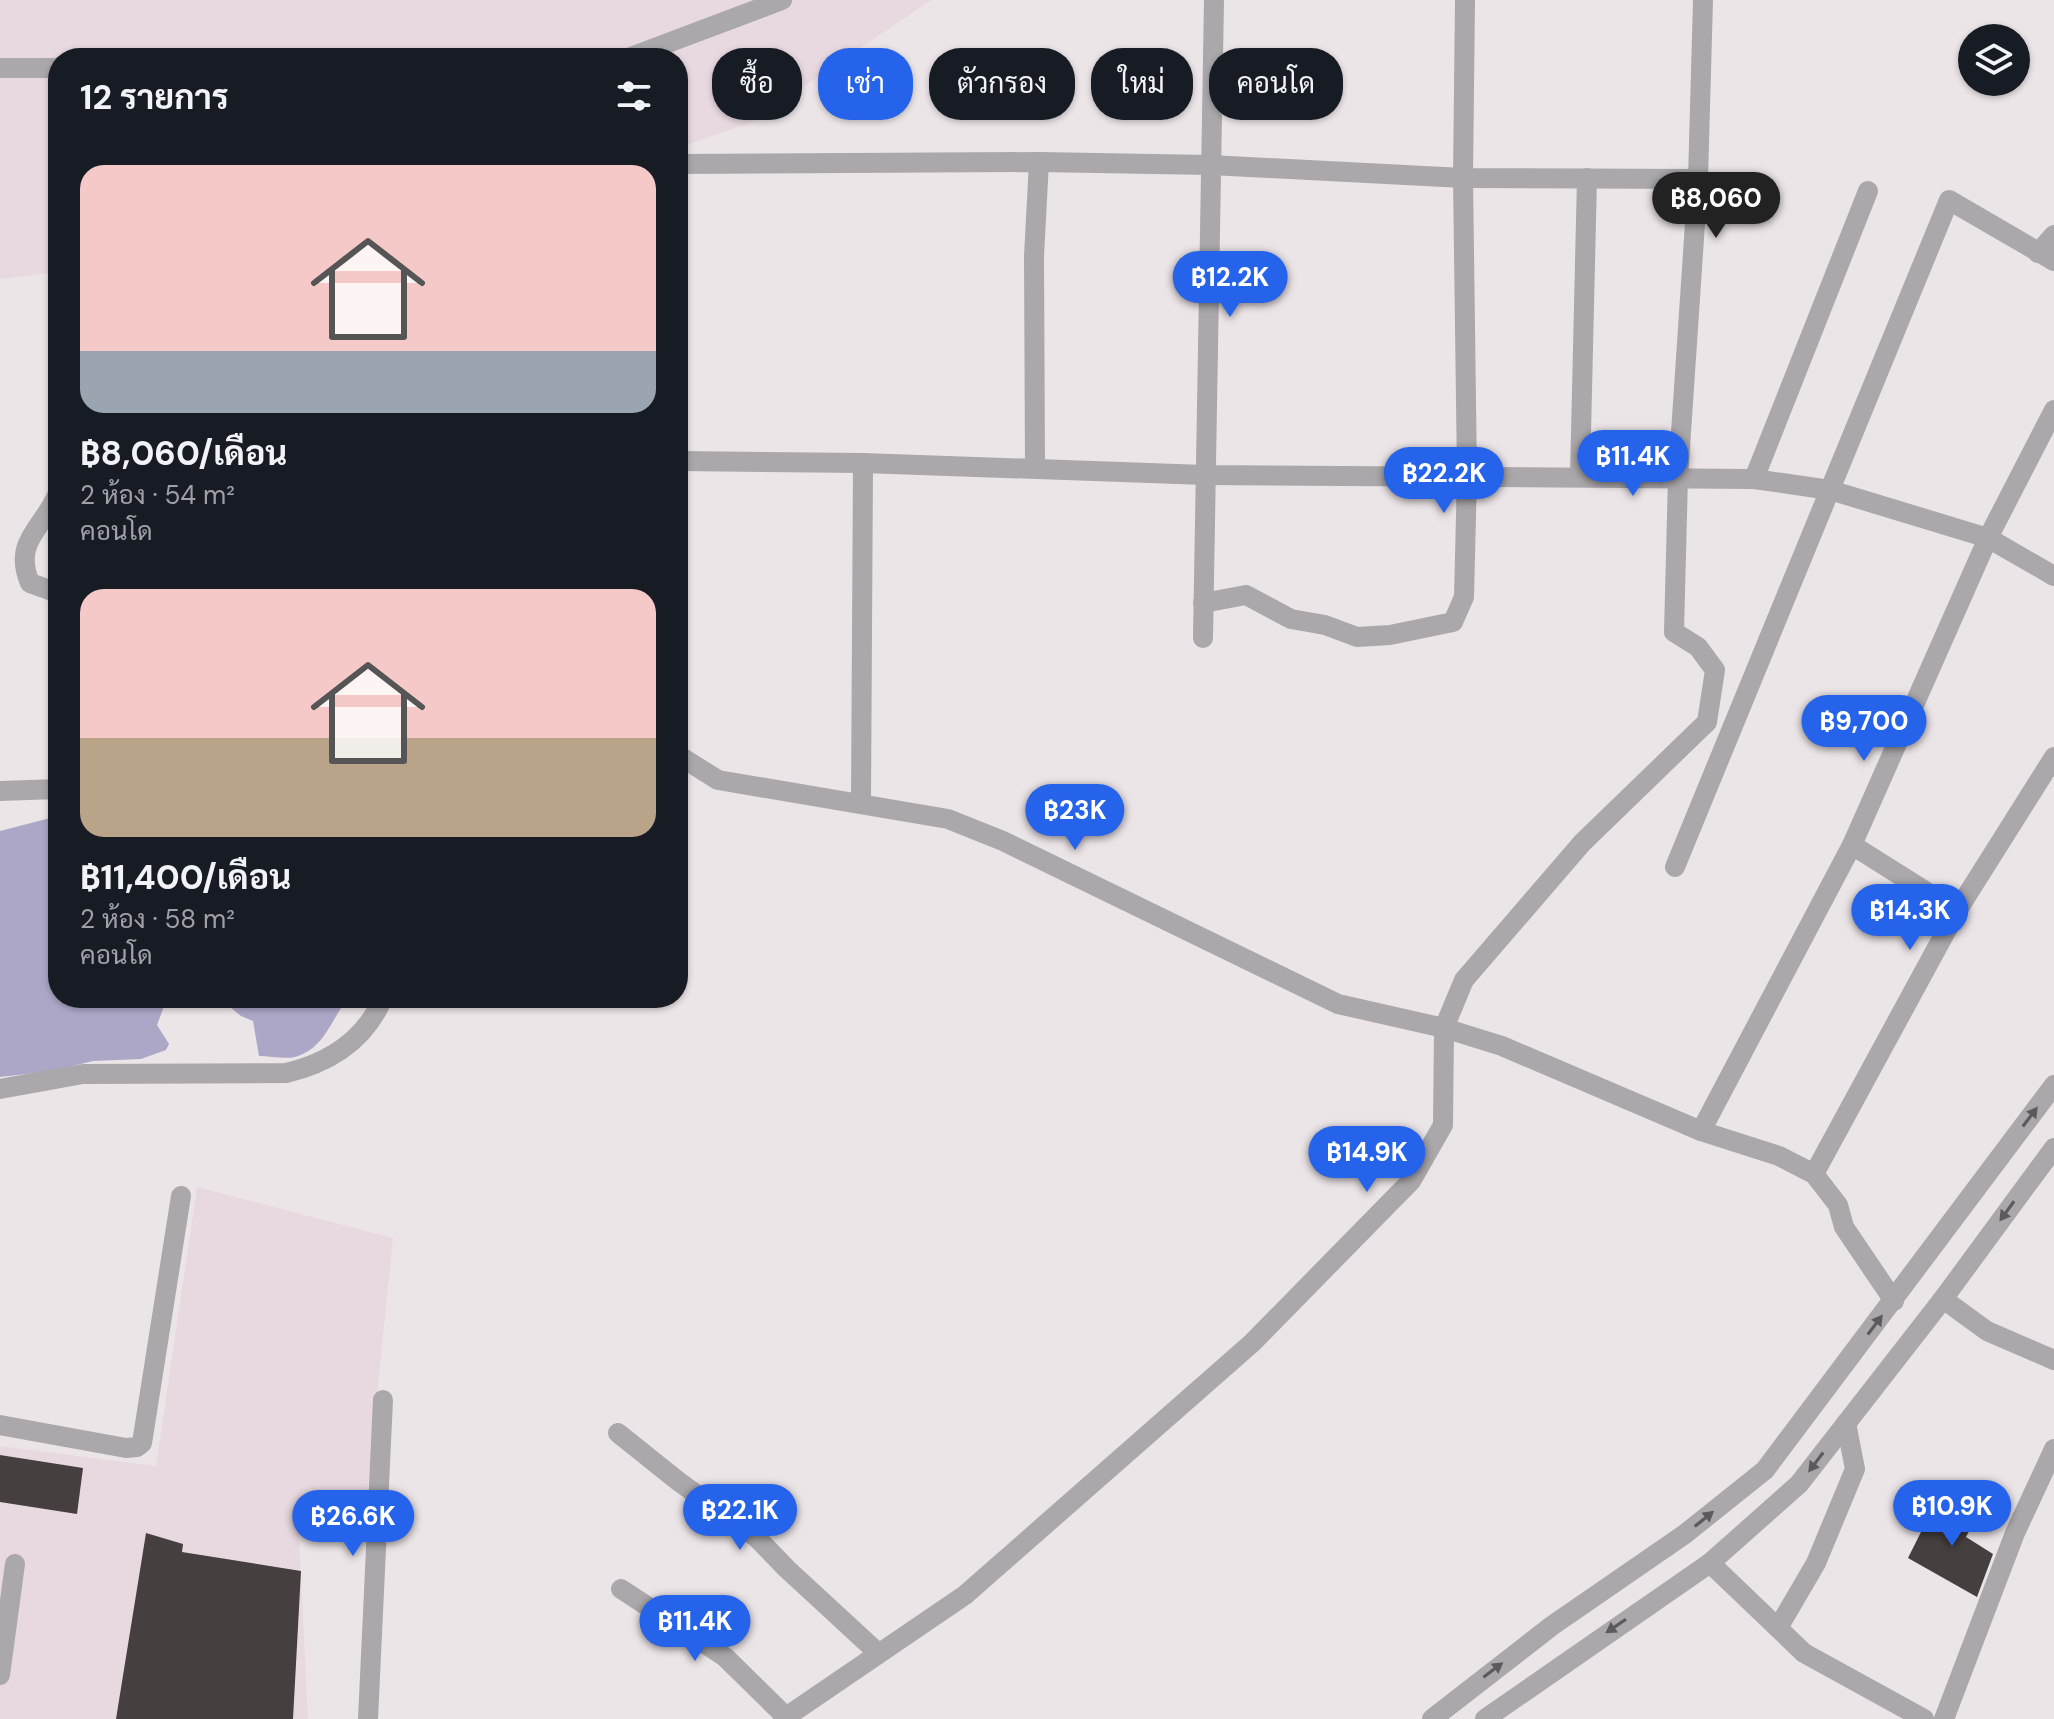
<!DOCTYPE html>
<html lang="th">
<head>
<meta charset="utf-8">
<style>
  body { margin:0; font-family:"DM Sans",Sarabun,sans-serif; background:#20242c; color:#f1f3f6; height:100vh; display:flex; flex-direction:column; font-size:30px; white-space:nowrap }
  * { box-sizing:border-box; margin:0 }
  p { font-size:26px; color:#9ea1a6 }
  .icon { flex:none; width:44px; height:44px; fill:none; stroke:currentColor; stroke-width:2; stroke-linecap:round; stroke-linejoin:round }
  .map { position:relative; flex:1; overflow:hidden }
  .sheet { position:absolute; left:48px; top:48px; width:640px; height:960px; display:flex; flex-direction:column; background:#171b24; border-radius:32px; box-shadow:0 2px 6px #0004 }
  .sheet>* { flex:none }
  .banner { position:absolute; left:712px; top:48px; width:760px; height:72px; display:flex; gap:16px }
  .buttons { position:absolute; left:1958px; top:24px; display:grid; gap:16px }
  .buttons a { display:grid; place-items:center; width:72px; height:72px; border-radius:50%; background:#171b24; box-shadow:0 2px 6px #0004; font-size:40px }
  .price { position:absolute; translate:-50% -68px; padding:0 18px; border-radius:28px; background:#2563eb; color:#fff; font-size:26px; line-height:52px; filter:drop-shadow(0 2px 4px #0008) }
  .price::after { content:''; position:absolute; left:50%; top:48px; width:24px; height:18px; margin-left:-12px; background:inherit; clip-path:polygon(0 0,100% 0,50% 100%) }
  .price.current { background:#222; color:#fff }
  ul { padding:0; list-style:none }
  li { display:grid; align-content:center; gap:16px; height:424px; padding:0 32px }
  li span { display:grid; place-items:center; height:248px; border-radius:24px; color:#555 }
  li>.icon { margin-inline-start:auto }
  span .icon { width:144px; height:144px; fill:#fffc; stroke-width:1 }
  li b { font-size:34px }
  h2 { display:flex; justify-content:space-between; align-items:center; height:96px; padding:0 32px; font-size:34px }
  .pill { padding:0 28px; border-radius:32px; background:#171b24; box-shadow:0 2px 6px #0004; font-size:28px; line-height:72px }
  .pill.current { background:#2563eb; color:#fff }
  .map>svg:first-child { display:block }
</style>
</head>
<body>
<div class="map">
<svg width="2054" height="1719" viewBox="0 0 2054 1719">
  <rect width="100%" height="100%" fill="#ece5e8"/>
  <g fill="#e8d9e0">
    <polygon points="0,0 931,0 752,122 678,148 678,58 58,58 58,272 0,279"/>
    <polygon points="197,1187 393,1238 362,1544 299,1535 308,1719 0,1719 0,1446 156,1466"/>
  </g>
  <g fill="#ada7c7">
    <polygon points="58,816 58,998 167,998 157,1025 169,1044 166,1050 141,1059 93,1061 52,1071 0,1077 0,831"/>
    <path d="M 219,998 L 348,998 C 332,1018 325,1047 298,1056 C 288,1060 271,1056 259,1056 L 253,1021 L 241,1016 Z"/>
  </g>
  <g fill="#453f3f">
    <polygon points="0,1455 83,1468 77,1514 0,1502"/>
    <polygon points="1938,1498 1976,1518 1966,1537 1993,1554 1977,1597 1908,1558"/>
    <polygon points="146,1533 183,1544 182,1552 301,1571 293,1719 116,1719"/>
  </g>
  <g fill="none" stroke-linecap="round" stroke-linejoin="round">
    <g stroke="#aaa8ab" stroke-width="20">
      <polyline points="628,58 782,0"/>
      <polyline points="0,68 58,68"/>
      <polyline points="678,164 1039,162 1211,165 1463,178 1698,179"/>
      <polyline points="2038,253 2054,235"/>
      <polyline points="678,461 863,463 1205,475 1754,479 1830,490 1988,538 2054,576"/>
      <polyline points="1035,468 1034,256 1039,162"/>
      <polyline points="1580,476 1587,178"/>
      <polyline points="1754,479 1868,191"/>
      <path d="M 58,493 C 44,528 12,541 30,583 L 58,593"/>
      <polyline points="1203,603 1246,595 1291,619 1325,625 1357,637 1390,635 1453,622 1464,597 1467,475 1463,178 1465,0"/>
      <polyline points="1203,638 1214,0"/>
      <polyline points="678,755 718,780 948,819 1003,841 1338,1004 1444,1028 1464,980 1582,843 1707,722 1715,670 1698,647 1674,632 1678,477 1698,179 1703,0"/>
      <polyline points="0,791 58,789"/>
      <polyline points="861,802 863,463"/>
      <polyline points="1852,845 1957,911"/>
      <polyline points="1675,867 1949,200 2054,261"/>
      <path d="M 0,1089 L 83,1074 L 286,1073 C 329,1063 365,1040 383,998"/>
      <polyline points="1701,1131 1852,845 1988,538 2054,410"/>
      <polyline points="1814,1174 1957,911 2054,757"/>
      <polyline points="1943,1299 1987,1331 2054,1360"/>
      <polyline points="0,1425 126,1448 137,1447 142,1443 181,1196"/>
      <polyline points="618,1433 678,1481 757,1538 787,1569 877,1652"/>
      <polyline points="1710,1563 1804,1653 1924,1719"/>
      <polyline points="621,1589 725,1657 785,1716"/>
      <polyline points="1778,1628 1816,1563 1855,1469 1846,1423"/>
      <polyline points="0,1675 15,1564"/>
      <polyline points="368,1719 383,1400"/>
      <polyline points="783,1719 965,1595 1252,1343 1411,1181 1443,1125 1444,1028 1502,1046 1701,1131 1779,1156 1814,1174 1838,1205 1844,1227 1894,1301"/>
      <polyline points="1432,1719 1553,1625 1685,1534 1765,1470 2054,1085"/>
      <polyline points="1485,1719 1710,1563 1799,1484 1943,1299 2054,1148"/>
      <polyline points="1944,1719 2015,1533 2054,1449"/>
    </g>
  </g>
  <defs><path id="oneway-solid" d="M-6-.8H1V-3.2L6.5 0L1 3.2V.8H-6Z" transform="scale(2)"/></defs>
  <g fill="#5c5a5c">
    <use href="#oneway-solid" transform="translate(2030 1117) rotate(-53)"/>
    <use href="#oneway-solid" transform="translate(2007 1211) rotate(126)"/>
    <use href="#oneway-solid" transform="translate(1875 1325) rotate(-53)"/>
    <use href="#oneway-solid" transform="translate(1816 1462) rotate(127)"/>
    <use href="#oneway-solid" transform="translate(1704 1519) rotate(-39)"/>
    <use href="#oneway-solid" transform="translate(1616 1626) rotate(146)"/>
    <use href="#oneway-solid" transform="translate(1493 1670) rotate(-37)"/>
  </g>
</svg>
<div class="buttons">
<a><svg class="icon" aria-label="layers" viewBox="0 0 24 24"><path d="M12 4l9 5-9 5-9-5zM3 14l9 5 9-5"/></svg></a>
</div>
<b class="price current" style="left:1716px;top:240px">฿8,060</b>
<b class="price" style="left:1230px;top:319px">฿12.2K</b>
<b class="price" style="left:1633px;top:498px">฿11.4K</b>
<b class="price" style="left:1444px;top:515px">฿22.2K</b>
<b class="price" style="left:1864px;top:763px">฿9,700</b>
<b class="price" style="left:1075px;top:852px">฿23K</b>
<b class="price" style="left:1910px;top:952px">฿14.3K</b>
<b class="price" style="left:1367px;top:1194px">฿14.9K</b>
<b class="price" style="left:1952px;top:1548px">฿10.9K</b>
<b class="price" style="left:740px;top:1552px">฿22.1K</b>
<b class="price" style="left:353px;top:1558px">฿26.6K</b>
<b class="price" style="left:695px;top:1663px">฿11.4K</b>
<div class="banner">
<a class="pill">ซื้อ</a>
<a class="pill current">เช่า</a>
<a class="pill">ตัวกรอง</a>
<a class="pill">ใหม่</a>
<a class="pill">คอนโด</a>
</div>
<section class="sheet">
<h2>12 รายการ<svg class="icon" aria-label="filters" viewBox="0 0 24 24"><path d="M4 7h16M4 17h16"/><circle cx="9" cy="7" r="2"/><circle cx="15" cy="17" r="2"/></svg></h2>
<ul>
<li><span style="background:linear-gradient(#f6c9c9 75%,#9aa5b1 0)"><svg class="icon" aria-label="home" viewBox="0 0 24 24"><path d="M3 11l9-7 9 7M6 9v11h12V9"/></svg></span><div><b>฿8,060/เดือน</b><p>2 ห้อง · 54 m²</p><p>คอนโด</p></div></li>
<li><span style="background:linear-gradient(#f6c9c9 60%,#b9a48a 0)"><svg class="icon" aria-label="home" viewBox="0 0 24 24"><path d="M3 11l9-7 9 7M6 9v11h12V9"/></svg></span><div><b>฿11,400/เดือน</b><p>2 ห้อง · 58 m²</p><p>คอนโด</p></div></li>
</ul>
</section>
</div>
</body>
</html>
